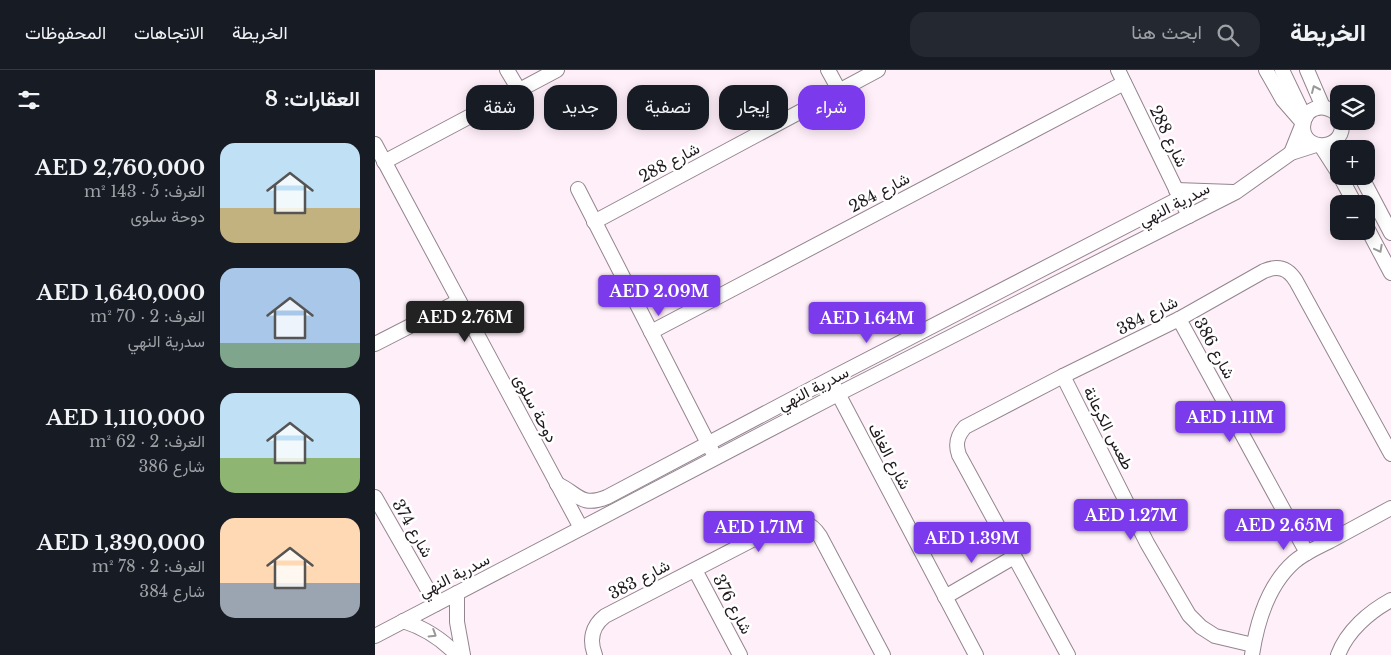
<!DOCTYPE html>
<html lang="ar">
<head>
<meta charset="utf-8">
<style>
  body { margin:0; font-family:"Libre Baskerville",Vazirmatn,serif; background:#242831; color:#f1f3f6; direction:rtl; height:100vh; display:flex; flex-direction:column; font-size:19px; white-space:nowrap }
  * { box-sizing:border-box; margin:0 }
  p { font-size:16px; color:#9ea1a6 }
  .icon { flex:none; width:28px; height:28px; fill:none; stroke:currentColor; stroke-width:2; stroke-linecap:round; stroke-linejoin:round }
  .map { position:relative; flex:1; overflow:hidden; direction:ltr }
  .sheet { display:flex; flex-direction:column; background:#171b24; width:375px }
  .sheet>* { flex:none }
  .hud { position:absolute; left:15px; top:15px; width:475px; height:45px; direction:rtl; display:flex; gap:10px }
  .tools { position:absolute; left:955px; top:15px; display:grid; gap:10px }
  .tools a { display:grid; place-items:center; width:45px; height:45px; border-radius:10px; background:#171b24; box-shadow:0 2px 12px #0003; font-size:25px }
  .price { position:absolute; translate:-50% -42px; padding:0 11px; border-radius:5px; background:#7c3aed; color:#fff; font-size:16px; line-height:32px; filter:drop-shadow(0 1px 2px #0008) }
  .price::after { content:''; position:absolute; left:50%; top:30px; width:15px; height:11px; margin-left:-8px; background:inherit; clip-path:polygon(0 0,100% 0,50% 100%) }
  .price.current { background:#222; color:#fff }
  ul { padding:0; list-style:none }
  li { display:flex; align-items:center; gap:15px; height:125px; padding:0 15px }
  li span { display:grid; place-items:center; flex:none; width:140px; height:100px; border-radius:15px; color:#555 }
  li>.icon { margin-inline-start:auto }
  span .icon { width:60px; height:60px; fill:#fffc; stroke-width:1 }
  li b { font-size:21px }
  h2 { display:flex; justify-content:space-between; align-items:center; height:60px; padding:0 15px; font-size:21px }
  .tag { padding:0 18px; border-radius:15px; background:#171b24; box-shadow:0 2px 12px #0003; font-size:18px; line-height:45px }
  .tag.current { background:#7c3aed; color:#fff }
  header { display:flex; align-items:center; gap:30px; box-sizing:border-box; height:70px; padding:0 25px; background:#171b24; border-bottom:1px solid #363941 }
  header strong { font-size:24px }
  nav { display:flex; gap:28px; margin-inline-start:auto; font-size:18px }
  .search { width:350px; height:45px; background:#242831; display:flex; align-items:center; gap:12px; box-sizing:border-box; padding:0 18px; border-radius:15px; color:#9ea1a6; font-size:19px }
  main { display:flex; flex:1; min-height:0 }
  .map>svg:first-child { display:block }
</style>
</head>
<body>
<header>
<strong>الخريطة</strong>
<div class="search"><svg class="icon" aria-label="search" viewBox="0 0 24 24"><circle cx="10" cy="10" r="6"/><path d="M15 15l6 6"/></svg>ابحث هنا</div>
<nav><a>الخريطة</a><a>الاتجاهات</a><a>المحفوظات</a></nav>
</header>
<main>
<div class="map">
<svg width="1016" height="585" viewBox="0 0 1016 585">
  <rect width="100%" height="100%" fill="#ffeff9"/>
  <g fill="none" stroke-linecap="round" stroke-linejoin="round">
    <g stroke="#93858e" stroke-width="16">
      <g id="minor">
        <polyline points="132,0 144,20"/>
        <polyline points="453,0 464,20"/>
        <polyline points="743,0 814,146"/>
        <polyline points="891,0 908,30 928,53 916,83"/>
        <polyline points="907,0 930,48"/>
        <polyline points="932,0 948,37"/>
        <path d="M 964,46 C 956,37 943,34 933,43 C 930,47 928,52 928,57 C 929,85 973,79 966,51"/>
        <polyline points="0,74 206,458"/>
        <polyline points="946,76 964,104"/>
        <polyline points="9,92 182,0"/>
        <polyline points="965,106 980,134"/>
        <polyline points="986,106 1016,163"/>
        <polyline points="203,119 337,381"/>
        <polyline points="801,120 858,122"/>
        <polyline points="219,152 503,0"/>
        <polyline points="991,156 1016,203"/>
        <polyline points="804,249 932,483"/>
        <polyline points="276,262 749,13"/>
        <polyline points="0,274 84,231"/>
        <polyline points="688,306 772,473 814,545 826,557 840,566 878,575"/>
        <polyline points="459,316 601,585"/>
        <path d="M 182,414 C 203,423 205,438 232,427 L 455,309 L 805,128"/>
        <polyline points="0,427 61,534"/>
        <polyline points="320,500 365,585"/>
        <polyline points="82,523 82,552 88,585"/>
        <polyline points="570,527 639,487"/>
        <path d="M 28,551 C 50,558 66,568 82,585"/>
        <polyline points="0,566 463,324 861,122 916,83 941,75"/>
        <path d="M 220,585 C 214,570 217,556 230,546 L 408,454 C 423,448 436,452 445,466 L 508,585"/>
        <path d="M 693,585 L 584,385 C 580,374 582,366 590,357 L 688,306 L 804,249 L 889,201 C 903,195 913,198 921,211 L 1016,384"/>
        <path d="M 877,585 C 882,552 893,515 919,492 C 929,483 943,477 955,471 C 975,460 996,449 1016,438"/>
        <path d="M 963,585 C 972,561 994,542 1016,530"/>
      </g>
    </g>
    <use href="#minor" stroke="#fff" stroke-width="14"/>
  </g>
  <defs><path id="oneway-chevron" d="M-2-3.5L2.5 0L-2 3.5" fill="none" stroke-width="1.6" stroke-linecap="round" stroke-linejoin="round" transform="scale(1.25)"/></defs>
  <g stroke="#9a9899">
    <use href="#oneway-chevron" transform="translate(940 19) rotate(-114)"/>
    <use href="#oneway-chevron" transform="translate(1004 179) rotate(62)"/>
    <use href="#oneway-chevron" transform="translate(58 564) rotate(32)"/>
  </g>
  <g text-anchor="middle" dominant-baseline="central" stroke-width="5" stroke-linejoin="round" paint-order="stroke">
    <g font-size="16" fill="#1f191d" stroke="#fff">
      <text transform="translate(794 66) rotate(64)">شارع 288</text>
      <text transform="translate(294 92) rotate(-28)">شارع 288</text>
      <text transform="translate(504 122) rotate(-28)">شارع 284</text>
      <text transform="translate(799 134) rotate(-27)">سدرية النهي</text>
      <text transform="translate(772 245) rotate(-27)">شارع 384</text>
      <text transform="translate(840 278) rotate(61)">شارع 386</text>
      <text transform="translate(438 318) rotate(-27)">سدرية النهي</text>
      <text transform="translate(161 338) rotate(62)">دوحة سلوى</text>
      <text transform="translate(734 358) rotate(63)">طعس الكرعانة</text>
      <text transform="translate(515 386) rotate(62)">شارع الغاف</text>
      <text transform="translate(38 458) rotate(60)">شارع 374</text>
      <text transform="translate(79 505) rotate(-27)">سدرية النهي</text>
      <text transform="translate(264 509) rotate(-28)">شارع 383</text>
      <text transform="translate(358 534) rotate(62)">شارع 376</text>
    </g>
  </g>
</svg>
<div class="tools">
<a><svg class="icon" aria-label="layers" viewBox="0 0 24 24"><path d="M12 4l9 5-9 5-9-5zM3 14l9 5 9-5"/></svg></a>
<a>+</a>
<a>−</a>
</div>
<b class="price" style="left:284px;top:247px">AED 2.09M</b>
<b class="price current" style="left:90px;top:273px">AED 2.76M</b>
<b class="price" style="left:492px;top:274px">AED 1.64M</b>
<b class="price" style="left:855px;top:373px">AED 1.11M</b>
<b class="price" style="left:756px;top:471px">AED 1.27M</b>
<b class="price" style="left:909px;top:481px">AED 2.65M</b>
<b class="price" style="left:384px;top:483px">AED 1.71M</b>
<b class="price" style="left:597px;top:494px">AED 1.39M</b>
<div class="hud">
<a class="tag current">شراء</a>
<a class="tag">إيجار</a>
<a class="tag">تصفية</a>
<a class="tag">جديد</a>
<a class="tag">شقة</a>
</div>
</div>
<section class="sheet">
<h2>العقارات: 8<svg class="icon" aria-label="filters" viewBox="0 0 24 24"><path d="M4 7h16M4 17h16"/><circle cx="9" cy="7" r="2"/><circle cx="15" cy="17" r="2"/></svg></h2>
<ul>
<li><span style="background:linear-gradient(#bfe0f5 65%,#c2b280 0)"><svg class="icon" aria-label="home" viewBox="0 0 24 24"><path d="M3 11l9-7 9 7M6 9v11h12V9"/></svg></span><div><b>AED 2,760,000</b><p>الغرف: 5 · 143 m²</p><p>دوحة سلوى</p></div></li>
<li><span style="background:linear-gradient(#a9c7e8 75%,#7fa58c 0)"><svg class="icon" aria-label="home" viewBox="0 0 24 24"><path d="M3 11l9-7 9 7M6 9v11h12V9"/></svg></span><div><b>AED 1,640,000</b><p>الغرف: 2 · 70 m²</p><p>سدرية النهي</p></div></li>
<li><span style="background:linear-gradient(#bfe0f5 65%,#8fb573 0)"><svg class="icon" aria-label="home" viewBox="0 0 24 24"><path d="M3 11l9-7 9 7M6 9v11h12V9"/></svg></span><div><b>AED 1,110,000</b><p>الغرف: 2 · 62 m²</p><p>شارع 386</p></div></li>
<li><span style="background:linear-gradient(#ffd9b3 65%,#9aa5b1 0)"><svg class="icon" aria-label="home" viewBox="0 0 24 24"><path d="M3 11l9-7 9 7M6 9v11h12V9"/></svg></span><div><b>AED 1,390,000</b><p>الغرف: 2 · 78 m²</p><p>شارع 384</p></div></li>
</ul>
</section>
</main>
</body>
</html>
